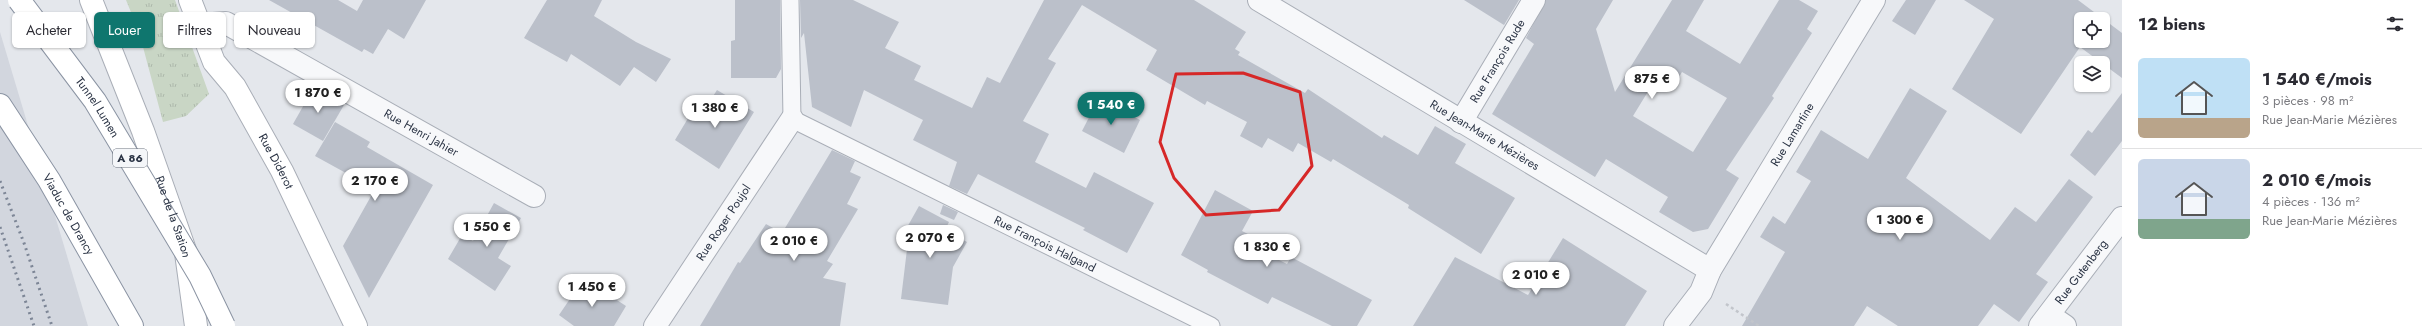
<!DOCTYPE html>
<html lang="fr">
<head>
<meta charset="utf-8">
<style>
  body { margin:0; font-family:Jost,sans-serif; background:#f7f7f7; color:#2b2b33; height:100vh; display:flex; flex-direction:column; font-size:15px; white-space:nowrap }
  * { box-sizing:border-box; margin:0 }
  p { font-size:13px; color:#7c7c81 }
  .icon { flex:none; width:22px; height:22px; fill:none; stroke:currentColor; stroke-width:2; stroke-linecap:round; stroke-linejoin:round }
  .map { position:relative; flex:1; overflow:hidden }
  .drawer { display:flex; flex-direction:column; background:#fff; width:300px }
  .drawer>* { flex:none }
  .guide { position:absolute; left:12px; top:12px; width:380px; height:36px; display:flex; gap:8px }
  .tools { position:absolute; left:2074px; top:12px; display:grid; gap:8px }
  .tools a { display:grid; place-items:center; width:36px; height:36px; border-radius:6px; background:#fff; box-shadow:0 1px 3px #0004; font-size:20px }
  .price { position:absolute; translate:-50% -34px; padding:0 9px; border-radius:14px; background:#fff; color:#222; font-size:13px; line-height:26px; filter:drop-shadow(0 1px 2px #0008) }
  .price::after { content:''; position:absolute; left:50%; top:24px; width:12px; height:9px; margin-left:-6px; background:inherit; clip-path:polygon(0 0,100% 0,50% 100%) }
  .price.active { background:#0f766e; color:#fff }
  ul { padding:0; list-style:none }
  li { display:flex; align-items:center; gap:12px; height:100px; padding:0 16px }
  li+li { border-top:1px solid #e1e1e2 }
  li span { display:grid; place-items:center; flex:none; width:112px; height:80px; border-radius:6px; color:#555 }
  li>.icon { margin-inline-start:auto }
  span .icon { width:48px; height:48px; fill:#fffc; stroke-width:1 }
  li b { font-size:17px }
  h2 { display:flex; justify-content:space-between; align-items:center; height:48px; padding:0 16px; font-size:17px }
  .chip { padding:0 14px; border-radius:6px; background:#fff; box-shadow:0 1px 3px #0004; font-size:14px; line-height:36px }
  .chip.active { background:#0f766e; color:#fff }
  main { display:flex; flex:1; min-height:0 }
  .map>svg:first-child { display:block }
</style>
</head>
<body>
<main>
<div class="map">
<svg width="2122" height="326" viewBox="0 0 2122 326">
  <defs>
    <pattern id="grass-tufts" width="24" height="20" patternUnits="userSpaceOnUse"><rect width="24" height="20" fill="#c9d6c5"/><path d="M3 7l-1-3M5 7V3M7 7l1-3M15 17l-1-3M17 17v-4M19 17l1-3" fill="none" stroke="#adb8ab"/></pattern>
  </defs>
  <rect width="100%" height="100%" fill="#e4e7ec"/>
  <polygon fill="#d2d6de" points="0,32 88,326 0,326"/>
  <polygon fill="url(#grass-tufts)" points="126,0 175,0 209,94 186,116 163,122 139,32"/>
  <g fill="#bbc0ca" fill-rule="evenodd">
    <polygon points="269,0 338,0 357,11 363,0 426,0 404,39 388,29 373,54 364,49 362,52"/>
    <polygon points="547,0 602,0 594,16 636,42 671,59 656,82 634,67 620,86 571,54 567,62 524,38"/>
    <polygon points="735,0 780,0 781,69 776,78 731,78 731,41 735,40"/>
    <polygon points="800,0 853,0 899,22 885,48 921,66 914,80 972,108 987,77 1000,83 1044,0 1194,0 1246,32 1235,49 1240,52 1238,55 1305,93 1308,89 1382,138 1384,135 1418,155 1435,126 1466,144 1455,163 1515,198 1481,254 1408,208 1409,205 1333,159 1331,162 1298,143 1293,152 1268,138 1262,148 1240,136 1247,122 1207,101 1205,105 1146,70 1157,50 1082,5 1048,59 1056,63 1023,121 1049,134 1035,162 1086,188 1094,172 1154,203 1127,253 1083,230 1085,228 978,174 967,194 949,186 957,162 913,140 923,120 864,90 851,127 812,107 804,33 801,38"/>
    <polygon points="1464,0 1519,0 1504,25"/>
    <path d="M 1546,0 L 1613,0 L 1596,29 L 1615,92 L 1672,0 L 1704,0 L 1686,31 L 1740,64 L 1779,0 L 1799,0 L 1818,11 L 1807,29 L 1812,33 L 1772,96 L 1774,98 L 1726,170 L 1739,178 L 1708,229 L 1693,232 L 1659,212 L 1668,197 L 1606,159 L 1595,177 L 1492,114 L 1534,44 L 1526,38 ZM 1660,72 L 1676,82 L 1682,72 L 1727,98 L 1693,152 L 1633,116 Z"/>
    <polygon points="1906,0 1936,0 1915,35 1892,21"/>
    <path d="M 1964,0 L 2078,0 L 2122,33 L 2122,78 L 2080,47 L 2021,134 L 1952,89 L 1994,19 ZM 2081,19 L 2103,19 L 2103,41 L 2081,41 Z"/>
    <polygon points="314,87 344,105 323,141 293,124"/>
    <polygon points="1910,88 1947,111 1906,178 1990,240 2015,207 2036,222 2069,179 2093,197 2036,274 2048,282 2019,322 1994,304 1978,326 1898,326 1867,306 1854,326 1742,326 1785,252 1760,237 1773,216 1785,224 1811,181 1796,172 1821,130 1868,159"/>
    <polygon points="717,90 754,112 719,169 675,140 690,115 698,120"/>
    <polygon points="2122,93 2122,141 2095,176 2070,155 2088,130 2092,133"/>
    <polygon points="1099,98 1140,120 1124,153 1082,131"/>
    <polygon points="335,122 370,142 367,147 433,185 369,298 343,246 375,189 315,156"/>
    <polygon points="832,150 855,161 850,172 861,177 847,204 858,209 827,261 833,264 823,278 846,283 840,326 700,326 738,262 740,263 766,224 782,233"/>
    <polygon points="1215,190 1253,211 1242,231 1248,234 1243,242 1287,264 1291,257 1372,300 1357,326 1332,326 1272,297 1268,304 1207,272 1208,270 1181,255"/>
    <polygon points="494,203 521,218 498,258 511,266 495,291 448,259 462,235 473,241"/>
    <polygon points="943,205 958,212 954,220 940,214"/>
    <polygon points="919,206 949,222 945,230 967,242 953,267 948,305 901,299 908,241 901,238"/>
    <polygon points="1563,238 1647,291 1625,326 1413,326 1455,257 1528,295"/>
    <polygon points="591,283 626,306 614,326 574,326 559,315 578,287 585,292"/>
  </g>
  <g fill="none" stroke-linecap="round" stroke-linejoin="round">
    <g stroke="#a9aeb7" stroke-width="19">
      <g id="lane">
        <path id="s1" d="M 790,0 L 792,119 L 1211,326"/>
      </g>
    </g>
    <g stroke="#a9aeb7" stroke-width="24">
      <g id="street">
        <path id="s2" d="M 1259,0 L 1710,270"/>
        <path id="s3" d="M 200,25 L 226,23 L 534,196"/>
        <path id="s4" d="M 1461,122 L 1534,0"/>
        <polyline points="2049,315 2065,326"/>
        <path id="s5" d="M 655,326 L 792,119"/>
        <path id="s6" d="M 1675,326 L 1701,292 L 1710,270 L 1874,0"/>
        <path id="s7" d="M 2040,326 L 2122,218"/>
      </g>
    </g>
    <g stroke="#a9aeb7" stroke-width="24">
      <g id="secondary">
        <path id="s8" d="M 91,0 L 143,131 L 186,253 L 196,326"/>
        <path id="s9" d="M 190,0 L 214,62 L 235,87 L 282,171 L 356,326"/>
      </g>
    </g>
    <g stroke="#8b94a3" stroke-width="24">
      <g id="highway">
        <path id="s10" d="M 0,105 L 49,180 L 132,326"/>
      </g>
    </g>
    <polyline stroke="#c2c5cb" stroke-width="2.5" stroke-dasharray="3 3" stroke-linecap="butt" points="1726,304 1759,326"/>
    <use href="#lane" stroke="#f7f8fa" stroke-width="17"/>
    <use href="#street" stroke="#f7f8fa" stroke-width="22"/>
    <use href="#secondary" stroke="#fff" stroke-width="22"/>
    <use href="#highway" stroke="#fff" stroke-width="22"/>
    <g stroke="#7d8696" stroke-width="3" stroke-dasharray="2 4" stroke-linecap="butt">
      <polyline points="0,181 24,243 52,326"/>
      <polyline points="0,227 34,326"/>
    </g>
    <g stroke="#8b94a3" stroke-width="24" stroke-linecap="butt">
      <g id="highway-bridge">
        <path id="s11" d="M 19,0 L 95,101 L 200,276 L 224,326"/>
      </g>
    </g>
    <use href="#highway-bridge" stroke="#fff" stroke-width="22"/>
  </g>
  <path fill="none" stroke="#d62828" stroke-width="3" stroke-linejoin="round" d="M 1243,73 L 1300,92 L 1312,166 L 1279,210 L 1206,215 L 1174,178 L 1160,142 L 1176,74 Z"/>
  <g text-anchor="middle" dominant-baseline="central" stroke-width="3" stroke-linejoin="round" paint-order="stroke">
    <rect fill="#f4f6f9" stroke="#676e7b" stroke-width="1" x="113" y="149" width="34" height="18" rx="3"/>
    <g font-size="11" font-weight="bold" fill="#2b3445">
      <text x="130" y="158">A 86</text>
    </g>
    <g font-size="12" fill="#2b3445" stroke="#f4f6f9">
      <text stroke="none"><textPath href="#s4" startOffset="71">Rue François Rude</textPath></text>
      <text stroke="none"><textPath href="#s11" startOffset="133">Tunnel Lumen</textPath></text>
      <text stroke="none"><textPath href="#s3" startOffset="250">Rue Henri Jahier</textPath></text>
      <text stroke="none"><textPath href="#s2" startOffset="263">Rue Jean-Marie Mézières</textPath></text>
      <text stroke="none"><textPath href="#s6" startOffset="225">Rue Lamartine</textPath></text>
      <text stroke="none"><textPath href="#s9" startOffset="184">Rue Diderot</textPath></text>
      <text stroke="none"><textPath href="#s10" startOffset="129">Viaduc de Drancy</textPath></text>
      <text stroke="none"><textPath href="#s8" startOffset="232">Rue de la Station</textPath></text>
      <text stroke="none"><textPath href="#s5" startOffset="124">Rue Roger Poujol</textPath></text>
      <text stroke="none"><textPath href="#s1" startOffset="401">Rue François Halgand</textPath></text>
      <text stroke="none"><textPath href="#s7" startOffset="68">Rue Gutenberg</textPath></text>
    </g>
  </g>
</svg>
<div class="tools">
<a><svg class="icon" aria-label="locate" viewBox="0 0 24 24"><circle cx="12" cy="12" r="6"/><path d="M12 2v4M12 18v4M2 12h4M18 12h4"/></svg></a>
<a><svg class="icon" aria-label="layers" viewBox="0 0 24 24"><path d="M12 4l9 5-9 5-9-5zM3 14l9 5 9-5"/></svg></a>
</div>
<b class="price" style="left:1652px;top:100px">875 €</b>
<b class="price" style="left:318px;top:114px">1 870 €</b>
<b class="price active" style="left:1111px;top:126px">1 540 €</b>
<b class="price" style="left:715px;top:129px">1 380 €</b>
<b class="price" style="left:375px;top:202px">2 170 €</b>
<b class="price" style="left:1900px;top:241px">1 300 €</b>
<b class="price" style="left:487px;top:248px">1 550 €</b>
<b class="price" style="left:930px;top:259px">2 070 €</b>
<b class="price" style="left:794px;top:262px">2 010 €</b>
<b class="price" style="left:1267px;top:268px">1 830 €</b>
<b class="price" style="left:1536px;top:296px">2 010 €</b>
<b class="price" style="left:592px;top:308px">1 450 €</b>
<div class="guide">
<a class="chip">Acheter</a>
<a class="chip active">Louer</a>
<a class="chip">Filtres</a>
<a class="chip">Nouveau</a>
</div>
</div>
<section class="drawer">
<h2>12 biens<svg class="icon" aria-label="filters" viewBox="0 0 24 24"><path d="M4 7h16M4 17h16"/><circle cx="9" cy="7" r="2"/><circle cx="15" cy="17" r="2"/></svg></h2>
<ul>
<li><span style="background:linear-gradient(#bfe0f5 75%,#b9a48a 0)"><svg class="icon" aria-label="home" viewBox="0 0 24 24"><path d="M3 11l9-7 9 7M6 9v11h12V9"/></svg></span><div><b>1 540 €/mois</b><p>3 pièces · 98 m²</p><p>Rue Jean-Marie Mézières</p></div></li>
<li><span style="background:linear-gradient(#c9d6e8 75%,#7fa58c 0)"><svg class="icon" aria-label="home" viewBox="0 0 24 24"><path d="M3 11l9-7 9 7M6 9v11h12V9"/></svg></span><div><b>2 010 €/mois</b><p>4 pièces · 136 m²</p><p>Rue Jean-Marie Mézières</p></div></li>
</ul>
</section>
</main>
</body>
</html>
